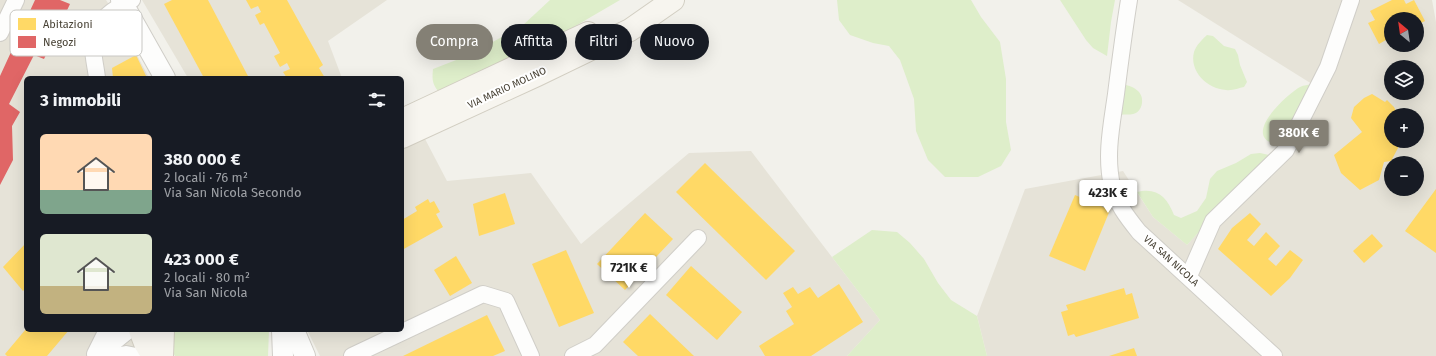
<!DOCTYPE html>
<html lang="it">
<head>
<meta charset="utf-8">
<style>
  body { margin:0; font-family:"Fira Sans",sans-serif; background:#20242c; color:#f1f3f6; height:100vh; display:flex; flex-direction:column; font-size:15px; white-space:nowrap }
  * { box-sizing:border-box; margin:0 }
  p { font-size:13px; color:#9ea1a6 }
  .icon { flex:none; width:22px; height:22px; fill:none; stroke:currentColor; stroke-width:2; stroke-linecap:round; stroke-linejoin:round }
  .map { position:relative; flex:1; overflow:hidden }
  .side { position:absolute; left:24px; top:76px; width:380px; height:256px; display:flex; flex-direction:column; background:#171b24; border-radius:6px; box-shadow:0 4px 16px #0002 }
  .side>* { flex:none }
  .guide { position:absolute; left:416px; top:24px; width:380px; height:36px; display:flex; gap:8px }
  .needle { width:26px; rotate:331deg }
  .buttons { position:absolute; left:1384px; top:12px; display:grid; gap:8px }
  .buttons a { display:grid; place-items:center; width:40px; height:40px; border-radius:50%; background:#171b24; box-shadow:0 4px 16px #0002; font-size:20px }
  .price { position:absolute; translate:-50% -34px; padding:0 9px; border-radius:4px; background:#fff; color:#222; font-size:13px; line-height:26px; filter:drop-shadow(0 1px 2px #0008) }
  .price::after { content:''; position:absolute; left:50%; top:24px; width:12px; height:9px; margin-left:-6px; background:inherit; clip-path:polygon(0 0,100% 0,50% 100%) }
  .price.on { background:#848075; color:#fff }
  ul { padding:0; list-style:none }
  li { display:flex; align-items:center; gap:12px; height:100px; padding:0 16px }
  li span { display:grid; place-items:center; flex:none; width:112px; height:80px; border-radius:6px; color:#555 }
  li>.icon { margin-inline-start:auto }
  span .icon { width:48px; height:48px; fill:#fffc; stroke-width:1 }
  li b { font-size:17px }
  h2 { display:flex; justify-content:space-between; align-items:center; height:48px; padding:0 16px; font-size:17px }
  .pill { padding:0 14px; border-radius:18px; background:#171b24; box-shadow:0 4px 16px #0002; font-size:14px; line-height:36px }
  .pill.on { background:#848075; color:#fff }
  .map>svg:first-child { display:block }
</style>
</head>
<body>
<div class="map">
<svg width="1436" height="356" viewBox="0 0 1436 356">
  <rect width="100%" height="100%" fill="#f2f1eb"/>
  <g fill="#e6e3d8" fill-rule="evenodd">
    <polygon points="0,0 106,0 117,17 149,78 26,78 26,330 127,330 141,356 0,356"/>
    <polygon points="142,0 387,0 328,41 342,78 188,78"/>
    <path d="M 1178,0 L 1432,0 L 1436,22 L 1436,356 L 987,356 L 977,316 L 1025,189 L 1123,171 L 1153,217 L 1187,245 L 1279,144 L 1312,84 ZM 1391,19 L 1417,19 L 1417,45 L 1391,45 ZM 1391,67 L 1417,67 L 1417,93 L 1391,93 ZM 1391,115 L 1417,115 L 1417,141 L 1391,141 ZM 1391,163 L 1417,163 L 1417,189 L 1391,189 Z"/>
    <polygon points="424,137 447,181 531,173 581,244 689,153 751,151 880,320 847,356 320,356 307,330 402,330 402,147"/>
  </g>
  <g fill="#deeeca">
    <path d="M 550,0 L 620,0 L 560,35 L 439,92 C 432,84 432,79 433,69 L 469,55 L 522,26 Z"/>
    <polygon points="837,0 971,0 981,17 1000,42 1006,79 1006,122 1011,150 1001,166 978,177 945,177 928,160 916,131 914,99 900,60 889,46 873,43 850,35 839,20"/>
    <polygon points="1060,0 1115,0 1111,22 1107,56 1093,48 1086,40"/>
    <path d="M 1207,35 L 1213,36 L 1224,46 L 1235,49 L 1238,55 L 1240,65 L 1247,82 L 1244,87 C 1239,88 1232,91 1226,90 C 1207,89 1189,71 1194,52 C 1196,45 1203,39 1207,35 Z"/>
    <path d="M 1124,84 C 1129,86 1134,87 1138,91 C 1145,97 1143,112 1133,114 C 1130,115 1124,114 1120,115 Z"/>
    <path d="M 1313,84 L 1279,144 C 1276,144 1272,144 1270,142 C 1246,131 1289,93 1300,87 C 1304,85 1308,85 1313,84 Z"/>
    <path d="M 1260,153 L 1269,155 L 1187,245 L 1153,217 L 1137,192 C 1157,187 1167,197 1174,215 L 1181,218 L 1197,211 L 1206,198 L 1210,179 L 1217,171 L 1236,163 L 1251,154 Z"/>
    <polygon points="872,230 897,232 910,243 924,259 938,283 951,300 977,316 987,356 847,356 880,320 832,257"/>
    <polygon points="174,330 269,330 268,356 175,356 170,347"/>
  </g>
  <g fill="#ffd966">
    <polygon points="172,0 208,0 249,78 204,78 164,4"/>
    <polygon points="246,0 287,0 323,65 319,68 325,78 287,78 283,72 290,69 287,63 280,67 274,56 280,53 264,23 260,25 255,15 261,12 258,6 251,9"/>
    <polygon points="1392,0 1404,0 1406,4 1414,0 1425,21 1417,25 1422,34 1417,37 1417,19 1391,19 1391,37 1379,44 1368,23 1375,20 1370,11"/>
    <polygon points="136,55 147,78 113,78 112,68"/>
    <polygon points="1372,94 1385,102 1387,100 1394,107 1398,115 1391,115 1391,141 1399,141 1398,148 1391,161 1384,162 1379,180 1360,190 1341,173 1334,155 1362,132 1351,118 1354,107 1364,98"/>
    <polygon points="705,163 795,251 766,280 676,192"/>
    <polygon points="1436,189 1436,253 1405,231"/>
    <polygon points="505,193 515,224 479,236 473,204"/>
    <polygon points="1075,195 1110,210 1085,271 1049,256"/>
    <polygon points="428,199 430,203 434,201 440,212 436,214 443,227 402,250 402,220 417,211 415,207"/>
    <polygon points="645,213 673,239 625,290 597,264"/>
    <polygon points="1250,213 1261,224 1247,240 1254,246 1266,232 1280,246 1268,259 1276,266 1290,250 1303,260 1290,278 1271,296 1218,249 1232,228"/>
    <polygon points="1372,234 1383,246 1364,263 1353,251"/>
    <polygon points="26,243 26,288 23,291 3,267"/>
    <polygon points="566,250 594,313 559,327 532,264"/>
    <polygon points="456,256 472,283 450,296 434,270"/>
    <polygon points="691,266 742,312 717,340 666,295"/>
    <polygon points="839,284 863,322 811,356 765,356 759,346 794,324 786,311 792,307 783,293 793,287 798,294 810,287 818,298"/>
    <polygon points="1124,288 1126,295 1132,293 1139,318 1076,337 1074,334 1068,336 1061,312 1068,310 1066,305"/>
    <polygon points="650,314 694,356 638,356 623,342"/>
    <polygon points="487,315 505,351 493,356 403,356"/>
    <polygon points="26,329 26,330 69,330 47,356 7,356 5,354"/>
    <polygon points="1134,348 1137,356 1109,356"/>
  </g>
  <polygon fill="#e06666" points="35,0 60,0 70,4 44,59 34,55 9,104 20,112 12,126 13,160 0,185 0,76"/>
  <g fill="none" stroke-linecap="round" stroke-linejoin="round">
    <g stroke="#d0cec8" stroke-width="18">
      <g id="minor">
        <path d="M 1129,0 C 1124,31 1120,62 1116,94 C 1112,123 1105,155 1112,185 C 1116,203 1127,217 1139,232 L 1274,356"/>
        <polyline points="0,33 16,0"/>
        <path d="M 97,78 C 96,68 93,57 93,47 C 92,23 112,9 132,0"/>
        <polyline points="1189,276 1213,221 1286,150 1328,67 1351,0"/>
        <polyline points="95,354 107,330"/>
        <polyline points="97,356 129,330"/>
        <polyline points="115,356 126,354 136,356"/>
        <polyline points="352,356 483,294 506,301 531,356"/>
        <polyline points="573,356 595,345 698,238"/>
      </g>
    </g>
    <g stroke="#d0cec8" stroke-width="22">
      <g id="tertiary">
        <polyline points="121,0 165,78"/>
        <polyline points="282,330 283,356"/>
        <polyline points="294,330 305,356"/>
      </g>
    </g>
    <g stroke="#d2cec2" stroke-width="24">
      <g id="secondary">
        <polyline points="402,120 588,33"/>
        <polyline points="402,137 537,75 630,30 673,0"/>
        <polyline points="140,330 145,343 153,356"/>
        <polyline points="162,356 163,330"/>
      </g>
    </g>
    <use href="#minor" stroke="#fdfdfc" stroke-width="16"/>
    <use href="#tertiary" stroke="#fdfdfc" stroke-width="20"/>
    <use href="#secondary" stroke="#f7f5ef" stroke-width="22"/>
  </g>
  <g text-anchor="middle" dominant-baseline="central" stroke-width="4" stroke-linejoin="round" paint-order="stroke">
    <g font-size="10" fill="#494336" stroke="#fff">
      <text transform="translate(507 88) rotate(-25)">VIA MARIO MOLINO</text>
      <text transform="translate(1171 261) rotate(42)">VIA SAN NICOLA</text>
    </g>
  </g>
  <rect x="10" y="10" width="132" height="46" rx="6" fill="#fff" stroke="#c8c7c3" stroke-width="1"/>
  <rect x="18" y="18" width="18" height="12" fill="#ffd966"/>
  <rect x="18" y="36" width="18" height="12" fill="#e06666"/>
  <g font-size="11" fill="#494336">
    <text x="43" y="28">Abitazioni</text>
    <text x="43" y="46">Negozi</text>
  </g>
</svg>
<div class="buttons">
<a><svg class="needle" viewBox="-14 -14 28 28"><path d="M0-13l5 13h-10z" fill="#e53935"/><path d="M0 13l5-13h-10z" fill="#9ea1a6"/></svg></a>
<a><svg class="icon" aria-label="layers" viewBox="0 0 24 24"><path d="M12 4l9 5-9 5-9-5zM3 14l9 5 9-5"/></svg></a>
<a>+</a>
<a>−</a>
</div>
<b class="price on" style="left:1299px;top:154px">380K €</b>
<b class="price" style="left:1108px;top:214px">423K €</b>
<b class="price" style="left:629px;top:289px">721K €</b>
<div class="guide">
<a class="pill on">Compra</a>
<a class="pill">Affitta</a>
<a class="pill">Filtri</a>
<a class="pill">Nuovo</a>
</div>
<section class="side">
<h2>3 immobili<svg class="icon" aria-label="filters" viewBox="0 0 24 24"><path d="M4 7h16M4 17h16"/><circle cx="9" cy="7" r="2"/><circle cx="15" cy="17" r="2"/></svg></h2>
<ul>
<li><span style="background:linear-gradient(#ffd9b3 70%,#7fa58c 0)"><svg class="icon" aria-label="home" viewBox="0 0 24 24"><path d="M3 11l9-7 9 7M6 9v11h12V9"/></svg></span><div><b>380 000 €</b><p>2 locali · 76 m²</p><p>Via San Nicola Secondo</p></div></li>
<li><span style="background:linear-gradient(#dfe7d0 65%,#c2b280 0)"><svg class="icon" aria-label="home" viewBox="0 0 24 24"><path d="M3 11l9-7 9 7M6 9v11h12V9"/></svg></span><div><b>423 000 €</b><p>2 locali · 80 m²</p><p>Via San Nicola</p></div></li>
</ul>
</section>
</div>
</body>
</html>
